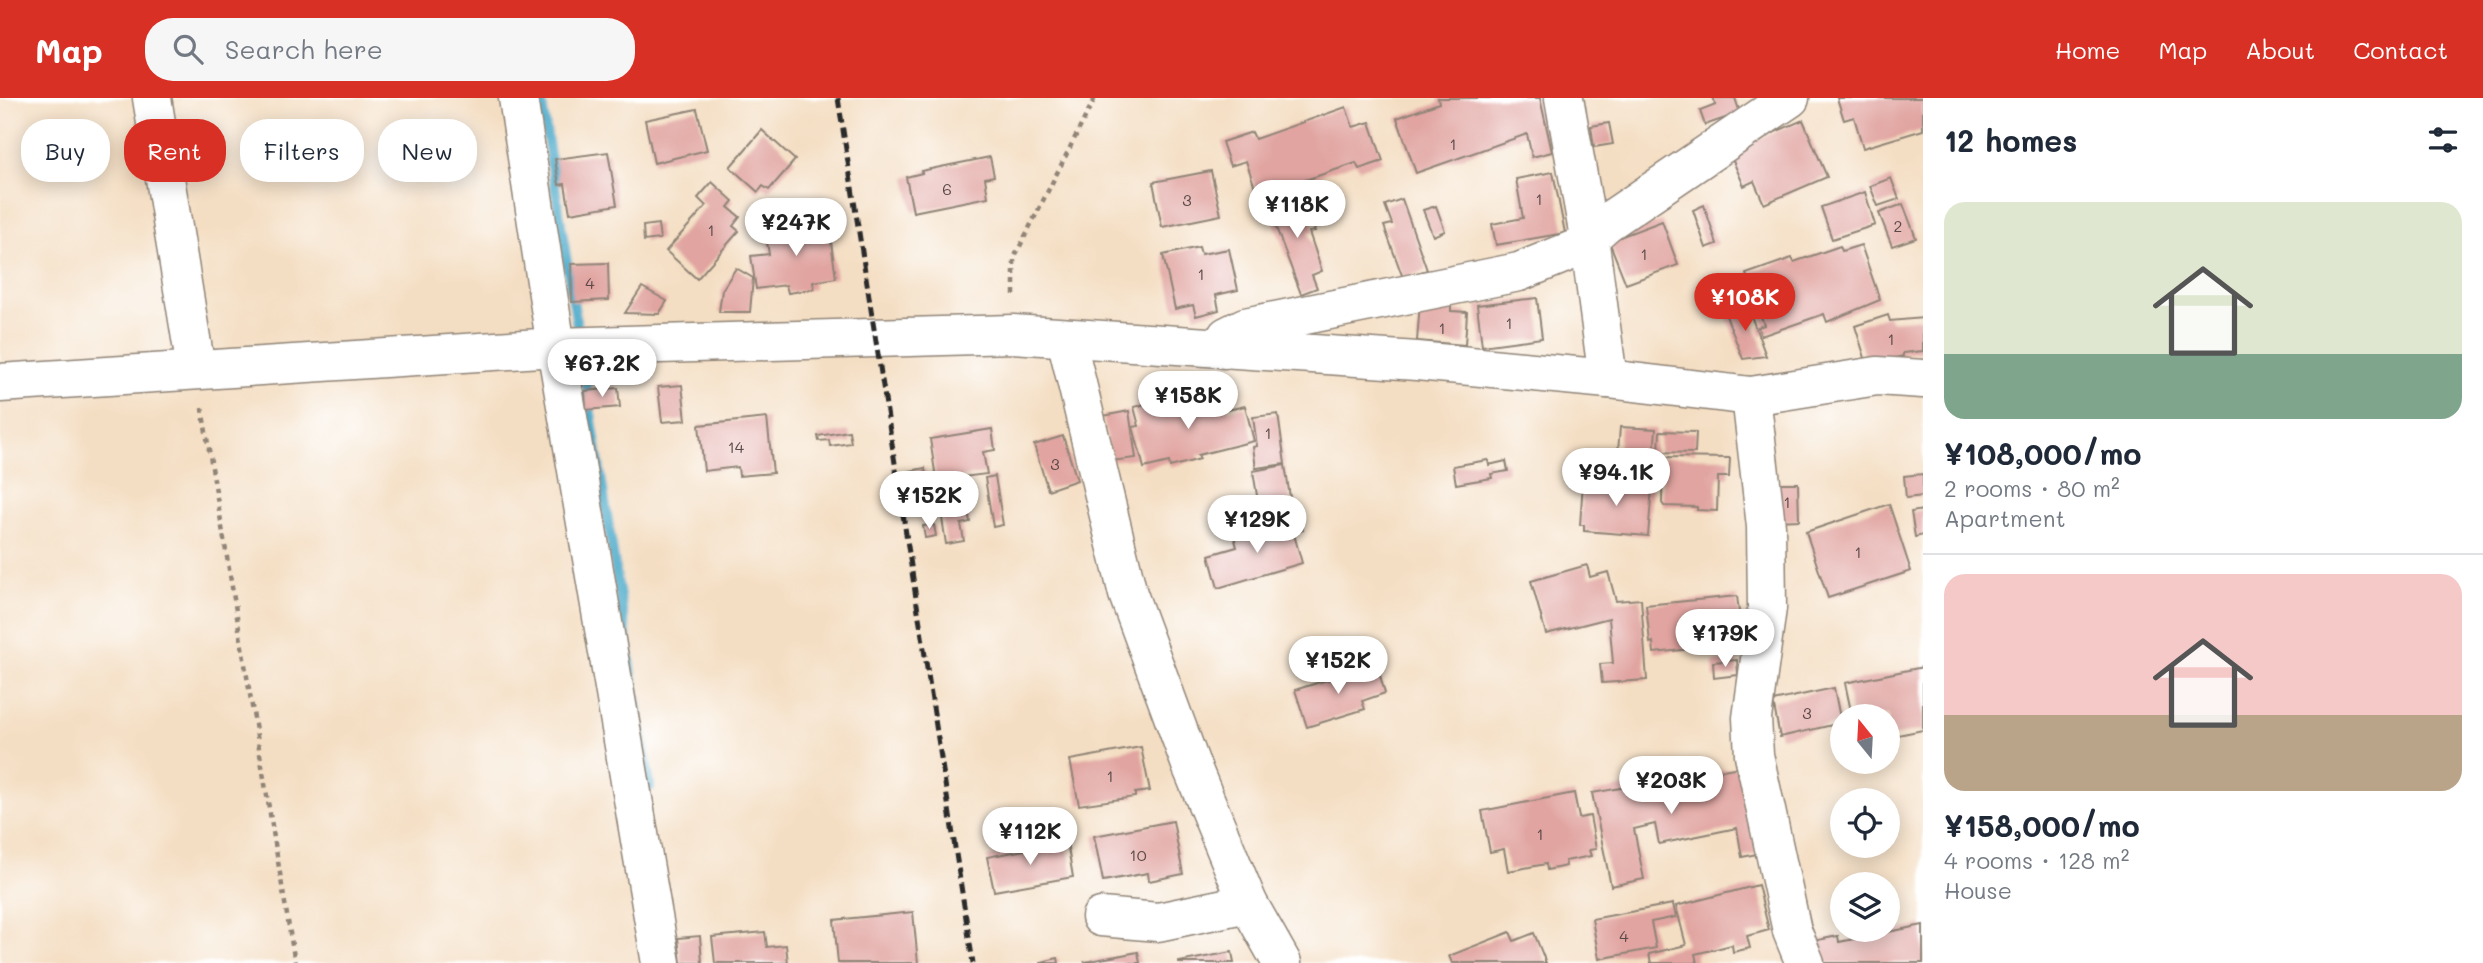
<!DOCTYPE html>
<html lang="en">
<head>
<meta charset="utf-8">
<style>
  body { margin:0; font-family:Mali,sans-serif; background:#f6f6f7; color:#1f2937; height:100vh; display:flex; flex-direction:column; font-size:26px; white-space:nowrap }
  * { box-sizing:border-box; margin:0 }
  p { font-size:23px; color:#747a83 }
  .icon { flex:none; width:38px; height:38px; fill:none; stroke:currentColor; stroke-width:2; stroke-linecap:round; stroke-linejoin:round }
  .map { position:relative; flex:1; overflow:hidden }
  .details { display:flex; flex-direction:column; background:#fff; width:560px }
  .details>* { flex:none }
  .banner { position:absolute; left:21px; top:21px; width:665px; height:63px; display:flex; gap:14px }
  .needle { width:46px; rotate:342deg }
  .fabs { position:absolute; left:1830px; top:606px; display:grid; gap:14px }
  .fabs a { display:grid; place-items:center; width:70px; height:70px; border-radius:50%; background:#fff; box-shadow:0 4px 18px #0003; font-size:35px }
  .price { position:absolute; translate:-50% -60px; padding:0 16px; border-radius:24px; background:#fff; color:#222; font-size:23px; line-height:46px; filter:drop-shadow(0 2px 4px #0008) }
  .price::after { content:''; position:absolute; left:50%; top:42px; width:21px; height:16px; margin-left:-10px; background:inherit; clip-path:polygon(0 0,100% 0,50% 100%) }
  .price.current { background:#d93025; color:#fff }
  ul { padding:0; list-style:none }
  li { display:grid; align-content:center; gap:14px; height:371px; padding:0 21px }
  li+li { border-top:2px solid #e0e1e3 }
  li span { display:grid; place-items:center; height:217px; border-radius:21px; color:#555 }
  li>.icon { margin-inline-start:auto }
  span .icon { width:126px; height:126px; fill:#fffc; stroke-width:1 }
  li b { font-size:30px }
  h2 { display:flex; justify-content:space-between; align-items:center; height:84px; padding:0 21px; font-size:30px }
  .chip { padding:0 24px; border-radius:28px; background:#fff; box-shadow:0 4px 18px #0003; font-size:24px; line-height:63px }
  .chip.current { background:#d93025; color:#fff }
  header { display:flex; align-items:center; gap:42px; box-sizing:border-box; height:98px; padding:0 35px; background:#d93025; color:#fff }
  header strong { font-size:33px }
  nav { display:flex; gap:38px; margin-inline-start:auto; font-size:24px }
  .search { width:490px; height:63px; background:#f6f6f7; display:flex; align-items:center; gap:18px; box-sizing:border-box; padding:0 24px; border-radius:28px; color:#747a83; font-size:26px }
  main { display:flex; flex:1; min-height:0 }
  .map>svg:first-child { display:block }
</style>
</head>
<body>
<header>
<strong>Map</strong>
<div class="search"><svg class="icon" aria-label="search" viewBox="0 0 24 24"><circle cx="10" cy="10" r="6"/><path d="M15 15l6 6"/></svg>Search here</div>
<nav><a>Home</a><a>Map</a><a>About</a><a>Contact</a></nav>
</header>
<main>
<div class="map">
<svg width="1923" height="865" viewBox="0 0 1923 865">
  <rect width="100%" height="100%" fill="#fff"/>
  <filter id="ink" filterUnits="userSpaceOnUse"><feTurbulence type="fractalNoise" baseFrequency=".0143" numOctaves="2"/><feDisplacementMap in="SourceGraphic" scale="14" xChannelSelector="R" yChannelSelector="G"/><feConvolveMatrix kernelMatrix="1 2 1 2 8 2 1 2 1" color-interpolation-filters="sRGB"/></filter>
  <filter id="wash" filterUnits="userSpaceOnUse"><feTurbulence type="fractalNoise" baseFrequency=".00686" numOctaves="4" result="noise"/><feDisplacementMap in="SourceGraphic" scale="28" xChannelSelector="R" yChannelSelector="G"/><feGaussianBlur stdDeviation="1.57" result="paint"/><feColorMatrix in="noise" values="0 0 0 0 0 0 0 0 0 0 0 0 0 0 0 0 0 1.4 0 .05"/><feComposite in="paint" operator="in"/></filter>
  <g filter="url(#wash)">
    <rect width="100%" height="100%" fill="#f4dec3"/>
    <g fill="none" stroke-linecap="round" stroke-linejoin="round">
      <polyline stroke="#4aa9c9" stroke-width="10" points="541,0 650,689"/>
    </g>
    <g id="blocks">
      <g fill="#e1a4a0">
        <polygon points="1438,0 1540,0 1552,54 1532,59 1527,36 1416,75 1397,20 1439,5"/>
        <polygon points="1713,0 1735,0 1740,15 1705,27 1700,13 1716,7"/>
        <polygon points="1837,0 1923,0 1923,32 1863,50 1854,19 1844,22"/>
        <polygon points="1346,9 1353,29 1370,24 1383,63 1359,71 1356,65 1258,98 1246,63 1230,68 1222,44 1252,34 1255,41"/>
        <polygon points="697,11 707,52 654,65 645,22"/>
        <polygon points="1803,22 1827,79 1764,106 1754,83 1744,88 1729,54"/>
        <polygon points="1609,25 1613,46 1594,49 1591,28"/>
        <polygon points="762,32 795,62 769,92 763,88 758,94 730,69"/>
        <polygon points="608,54 617,107 570,115 565,86 559,87 555,61"/>
        <polygon points="990,59 994,78 985,80 988,99 913,114 906,79 922,75 921,73"/>
        <polygon points="1211,73 1221,117 1162,129 1153,84"/>
        <polygon points="1553,74 1565,135 1496,147 1492,126 1523,120 1516,81"/>
        <polygon points="1891,80 1899,101 1878,108 1870,88"/>
        <polygon points="712,84 733,103 728,109 740,119 733,128 739,133 697,181 666,153 706,108 698,100"/>
        <polygon points="1865,94 1875,127 1832,141 1821,109"/>
        <polygon points="1302,96 1315,133 1309,134 1322,173 1312,177 1317,190 1301,196 1268,108"/>
        <polygon points="1402,101 1427,172 1403,180 1384,128 1392,126 1385,107"/>
        <polygon points="1903,106 1916,140 1892,148 1879,115"/>
        <polygon points="1704,107 1717,146 1706,150 1693,112"/>
        <polygon points="1436,108 1445,133 1433,138 1423,112"/>
        <polygon points="828,122 836,180 813,184 814,191 788,195 786,187 756,191 751,158 769,156 765,132"/>
        <polygon points="1662,123 1678,167 1626,186 1609,143"/>
        <polygon points="658,126 660,141 644,143 643,128"/>
        <polygon points="1861,147 1880,202 1827,224 1824,216 1761,238 1758,229 1764,227 1746,176 1792,160 1794,164 1840,148 1842,153"/>
        <polygon points="1199,149 1201,156 1229,151 1238,192 1216,197 1219,212 1196,218 1193,207 1175,211 1163,157"/>
        <polygon points="608,165 609,202 572,204 571,166"/>
        <polygon points="736,170 753,180 750,214 719,214 722,192"/>
        <polygon points="642,189 667,203 659,216 625,215"/>
        <polygon points="1537,200 1542,240 1482,248 1477,207"/>
        <polygon points="1420,205 1451,207 1451,213 1467,214 1465,247 1417,243"/>
        <polygon points="1747,207 1766,258 1743,261 1725,215"/>
        <polygon points="1888,217 1890,223 1923,220 1923,253 1903,255 1903,258 1883,263 1866,263 1855,228"/>
        <polygon points="682,287 686,322 662,324 658,289"/>
        <polygon points="618,290 620,309 586,312 585,293"/>
        <polygon points="1162,302 1163,307 1177,303 1179,308 1194,304 1195,310 1207,307 1208,310 1226,306 1228,312 1245,308 1254,343 1198,357 1200,361 1170,369 1169,364 1144,370 1133,329 1139,328 1134,309"/>
        <polygon points="1129,313 1136,360 1111,363 1103,318"/>
        <polygon points="1278,316 1285,366 1256,370 1253,349 1257,348 1253,319"/>
        <polygon points="767,320 773,375 739,378 738,369 704,373 699,327"/>
        <polygon points="1620,329 1656,331 1653,369 1617,366"/>
        <polygon points="992,331 995,352 983,354 987,376 962,379 970,424 961,426 964,443 946,446 930,341"/>
        <polygon points="849,333 851,345 830,348 829,342 819,343 818,338"/>
        <polygon points="1660,333 1696,334 1695,355 1659,354"/>
        <polygon points="1063,338 1077,382 1048,392 1034,347"/>
        <polygon points="1663,359 1730,360 1729,379 1718,379 1717,413 1697,412 1697,409 1664,408 1662,405"/>
        <polygon points="1488,362 1489,367 1506,363 1508,373 1491,376 1492,380 1456,386 1453,368"/>
        <polygon points="1285,367 1292,412 1260,416 1253,373"/>
        <polygon points="925,370 929,403 915,405 910,373"/>
        <polygon points="1923,376 1923,398 1906,400 1904,378"/>
        <polygon points="995,378 1003,427 993,429 985,380"/>
        <polygon points="1603,382 1632,384 1632,388 1652,390 1648,438 1584,433 1584,427 1580,427 1583,384 1603,386"/>
        <polygon points="1775,385 1798,385 1799,422 1776,423"/>
        <polygon points="1889,406 1911,473 1828,500 1806,434"/>
        <polygon points="1923,412 1923,437 1915,439 1911,414"/>
        <polygon points="1297,413 1303,432 1297,434 1290,416"/>
        <polygon points="1290,422 1302,465 1218,490 1209,457 1237,449 1234,438"/>
        <polygon points="934,427 936,438 925,440 923,428"/>
        <polygon points="1587,467 1590,479 1608,474 1616,503 1641,501 1647,582 1602,585 1600,566 1613,565 1609,520 1546,536 1531,483"/>
        <polygon points="1737,498 1742,538 1729,540 1730,547 1654,555 1653,544 1650,545 1646,507"/>
        <polygon points="1737,562 1738,577 1714,580 1713,564"/>
        <polygon points="1368,569 1371,577 1379,574 1385,595 1362,603 1365,611 1307,629 1295,592"/>
        <polygon points="1923,569 1923,632 1888,639 1888,618 1852,618 1845,585"/>
        <polygon points="1834,590 1841,625 1780,639 1773,603"/>
        <polygon points="1141,649 1150,693 1135,695 1135,699 1079,707 1070,662"/>
        <polygon points="1740,669 1757,756 1742,759 1737,730 1659,746 1655,726 1634,731 1644,781 1611,788 1592,695"/>
        <polygon points="1574,695 1579,720 1590,718 1596,751 1589,752 1591,758 1565,763 1566,768 1547,772 1546,766 1508,773 1504,751 1490,754 1482,713"/>
        <polygon points="1173,723 1183,776 1149,783 1148,775 1103,783 1094,738"/>
        <polygon points="1067,744 1073,779 994,793 987,759"/>
        <polygon points="1758,787 1769,832 1747,838 1750,850 1733,854 1732,847 1695,856 1697,865 1651,865 1649,856 1686,847 1676,808"/>
        <polygon points="1673,806 1676,819 1651,824 1656,850 1599,861 1592,821"/>
        <polygon points="913,814 918,865 838,865 834,822"/>
        <polygon points="1923,827 1923,865 1817,865 1813,843 1838,838 1839,844"/>
        <polygon points="765,834 767,849 786,847 788,865 715,865 712,839"/>
        <polygon points="1510,834 1514,843 1534,835 1546,865 1452,865 1449,858"/>
        <polygon points="700,838 702,865 681,865 678,840"/>
        <polygon points="1138,854 1140,865 1086,865 1085,864"/>
        <polygon points="1232,854 1234,865 1179,865 1179,864"/>
        <polygon points="1058,860 1059,865 1041,865 1041,864"/>
      </g>
    </g>
  </g>
  <g filter="url(#ink)">
    <use href="#blocks" fill-opacity="0" stroke="#908477" stroke-width="2"/>
    <g fill="none" stroke-linecap="round" stroke-linejoin="round">
      <g stroke="#908477" stroke-width="41">
        <g id="minor">
          <polyline points="152,0 196,271"/>
          <polyline points="518,0 556,249 661,865"/>
          <polyline points="1564,0 1589,139 1608,281"/>
          <polyline points="1066,240 1128,496 1191,667 1248,805 1282,865"/>
          <polyline points="1224,251 1227,238 1245,229 1519,174 1578,150 1606,125 1790,0"/>
          <polyline points="0,285 556,249 1013,236 1417,263 1608,281 1751,298 1877,278 1923,281"/>
          <polyline points="1751,298 1766,428 1767,510 1752,620 1754,657 1792,833 1805,865"/>
          <polyline points="1101,819 1158,824 1248,805"/>
        </g>
      </g>
      <g stroke="#908477" stroke-width="4.5" stroke-dasharray="5 5" stroke-linecap="butt">
        <polyline points="1014,197 1014,160 1095,0"/>
        <polyline points="202,310 295,865"/>
      </g>
      <use href="#minor" stroke="#fff" stroke-width="38"/>
      <polyline stroke="#2b2b2b" stroke-width="5" stroke-dasharray="10 5" stroke-linecap="butt" points="838,0 973,865"/>
    </g>
  </g>
  <g text-anchor="middle" dominant-baseline="central" stroke-width="7" stroke-linejoin="round" paint-order="stroke">
    <g font-size="16" fill="#584948">
      <text x="1453" y="45">1</text>
      <text x="947" y="90">6</text>
      <text x="1539" y="100">1</text>
      <text x="1187" y="101">3</text>
      <text x="1898" y="127">2</text>
      <text x="711" y="131">1</text>
      <text x="1644" y="155">1</text>
      <text x="1201" y="175">1</text>
      <text x="590" y="184">4</text>
      <text x="1509" y="224">1</text>
      <text x="1442" y="229">1</text>
      <text x="1891" y="240">1</text>
      <text x="1268" y="334">1</text>
      <text x="736" y="348">14</text>
      <text x="1055" y="365">3</text>
      <text x="1787" y="403">1</text>
      <text x="1858" y="453">1</text>
      <text x="1807" y="614">3</text>
      <text x="1110" y="677">1</text>
      <text x="1540" y="735">1</text>
      <text x="1138" y="756">10</text>
      <text x="1624" y="837">4</text>
    </g>
  </g>
</svg>
<div class="fabs">
<a><svg class="needle" viewBox="-14 -14 28 28"><path d="M0-13l5 13h-10z" fill="#e53935"/><path d="M0 13l5-13h-10z" fill="#747a83"/></svg></a>
<a><svg class="icon" aria-label="locate" viewBox="0 0 24 24"><circle cx="12" cy="12" r="6"/><path d="M12 2v4M12 18v4M2 12h4M18 12h4"/></svg></a>
<a><svg class="icon" aria-label="layers" viewBox="0 0 24 24"><path d="M12 4l9 5-9 5-9-5zM3 14l9 5 9-5"/></svg></a>
</div>
<b class="price" style="left:1297px;top:142px">¥118K</b>
<b class="price" style="left:796px;top:160px">¥247K</b>
<b class="price current" style="left:1745px;top:235px">¥108K</b>
<b class="price" style="left:602px;top:301px">¥67.2K</b>
<b class="price" style="left:1188px;top:333px">¥158K</b>
<b class="price" style="left:1616px;top:410px">¥94.1K</b>
<b class="price" style="left:929px;top:433px">¥152K</b>
<b class="price" style="left:1257px;top:457px">¥129K</b>
<b class="price" style="left:1725px;top:571px">¥179K</b>
<b class="price" style="left:1338px;top:598px">¥152K</b>
<b class="price" style="left:1671px;top:718px">¥203K</b>
<b class="price" style="left:1030px;top:769px">¥112K</b>
<div class="banner">
<a class="chip">Buy</a>
<a class="chip current">Rent</a>
<a class="chip">Filters</a>
<a class="chip">New</a>
</div>
</div>
<section class="details">
<h2>12 homes<svg class="icon" aria-label="filters" viewBox="0 0 24 24"><path d="M4 7h16M4 17h16"/><circle cx="9" cy="7" r="2"/><circle cx="15" cy="17" r="2"/></svg></h2>
<ul>
<li><span style="background:linear-gradient(#dfe7d0 70%,#7fa58c 0)"><svg class="icon" aria-label="home" viewBox="0 0 24 24"><path d="M3 11l9-7 9 7M6 9v11h12V9"/></svg></span><div><b>¥108,000/mo</b><p>2 rooms · 80 m²</p><p>Apartment</p></div></li>
<li><span style="background:linear-gradient(#f6c9c9 65%,#b9a48a 0)"><svg class="icon" aria-label="home" viewBox="0 0 24 24"><path d="M3 11l9-7 9 7M6 9v11h12V9"/></svg></span><div><b>¥158,000/mo</b><p>4 rooms · 128 m²</p><p>House</p></div></li>
</ul>
</section>
</main>
</body>
</html>
